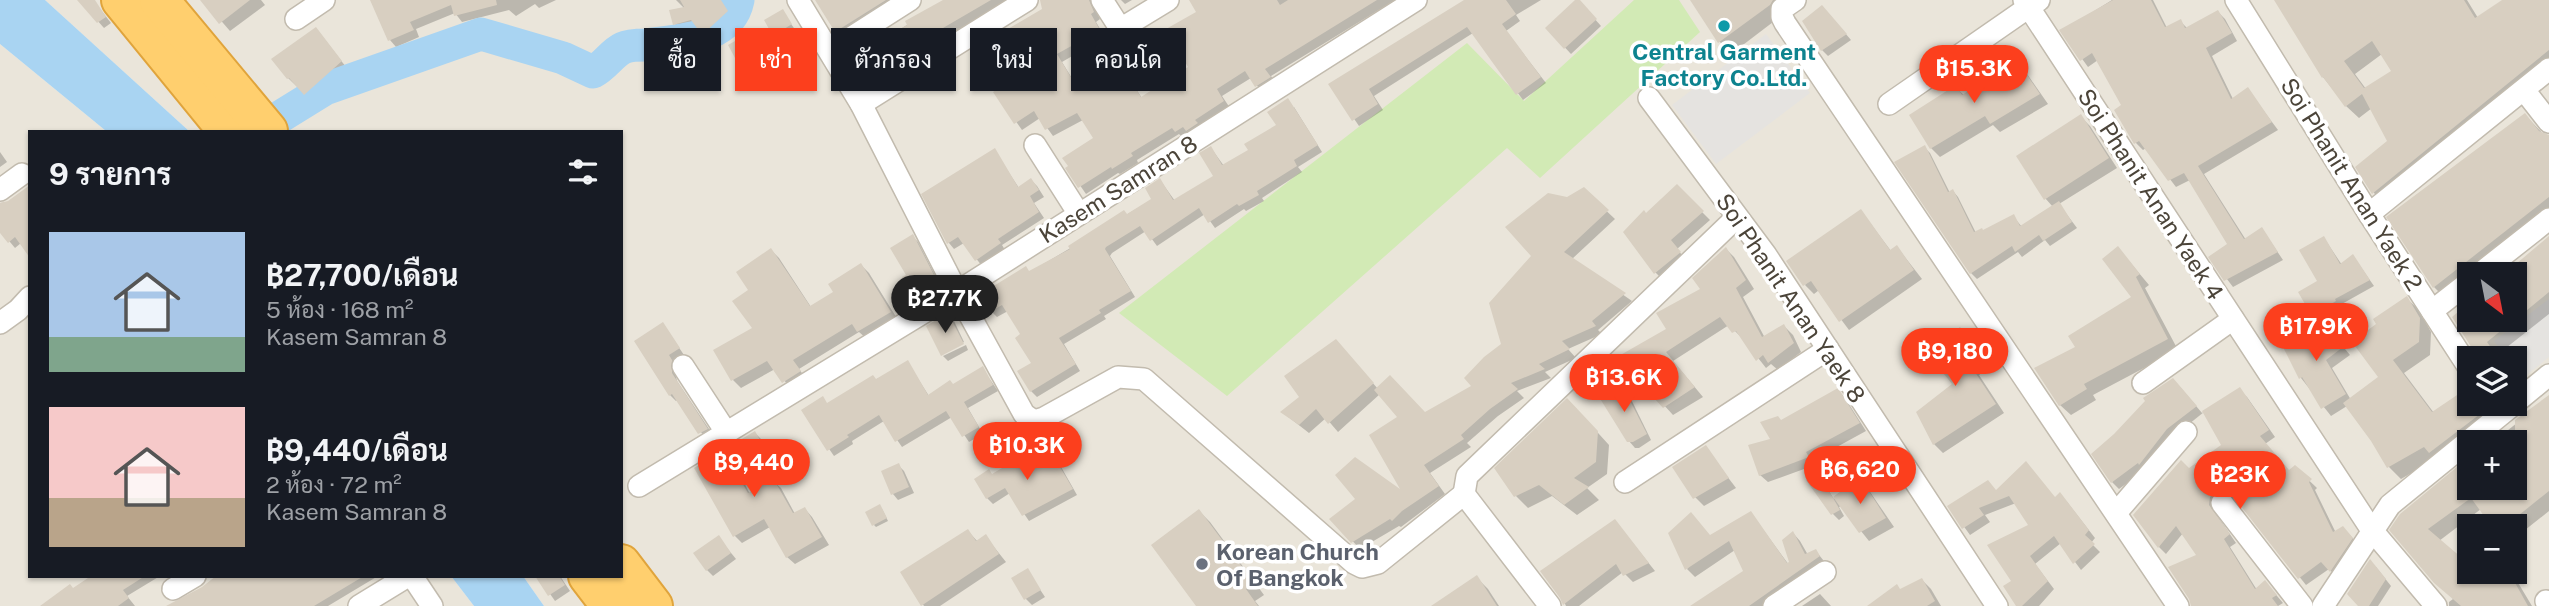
<!DOCTYPE html>
<html lang="th">
<head>
<meta charset="utf-8">
<style>
  body { margin:0; font-family:"Public Sans",Sarabun,sans-serif; background:#20242c; color:#f1f3f6; height:100vh; display:flex; flex-direction:column; font-size:26px; white-space:nowrap }
  * { box-sizing:border-box; margin:0 }
  p { font-size:23px; color:#9ea1a6 }
  .icon { flex:none; width:38px; height:38px; fill:none; stroke:currentColor; stroke-width:2; stroke-linecap:round; stroke-linejoin:round }
  .map { position:relative; flex:1; overflow:hidden }
  .drawer { position:absolute; left:28px; top:130px; width:595px; height:448px; display:flex; flex-direction:column; background:#171b24; border-radius:0px; box-shadow:0 2px 5px #0004 }
  .drawer>* { flex:none }
  .hud { position:absolute; left:644px; top:28px; width:665px; height:63px; display:flex; gap:14px }
  .needle { width:46px; rotate:148deg }
  .controls { position:absolute; left:2457px; top:262px; display:grid; gap:14px }
  .controls a { display:grid; place-items:center; width:70px; height:70px; border-radius:0px; background:#171b24; box-shadow:0 2px 5px #0004; font-size:35px }
  .price { position:absolute; translate:-50% -60px; padding:0 16px; border-radius:24px; background:#fc3f1d; color:#fff; font-size:23px; line-height:46px; filter:drop-shadow(0 2px 4px #0008) }
  .price::after { content:''; position:absolute; left:50%; top:42px; width:21px; height:16px; margin-left:-10px; background:inherit; clip-path:polygon(0 0,100% 0,50% 100%) }
  .price.selected { background:#222; color:#fff }
  ul { padding:0; list-style:none }
  li { display:flex; align-items:center; gap:21px; height:175px; padding:0 21px }
  li span { display:grid; place-items:center; flex:none; width:196px; height:140px; border-radius:0px; color:#555 }
  li>.icon { margin-inline-start:auto }
  span .icon { width:84px; height:84px; fill:#fffc; stroke-width:1 }
  li b { font-size:30px }
  h2 { display:flex; justify-content:space-between; align-items:center; height:84px; padding:0 21px; font-size:30px }
  .chip { padding:0 24px; border-radius:0px; background:#171b24; box-shadow:0 2px 5px #0004; font-size:24px; line-height:63px }
  .chip.selected { background:#fc3f1d; color:#fff }
  .map>svg:first-child { display:block }
</style>
</head>
<body>
<div class="map">
<svg width="2549" height="606" viewBox="0 0 2549 606">
  <rect width="100%" height="100%" fill="#f6f3ec"/>
  <g fill="#eae5da" fill-rule="evenodd">
    <path d="M 45,0 L 2549,0 L 2549,606 L 544,606 L 523,576 L 621,576 L 621,131 L 189,131 ZM 2469,275 L 2515,275 L 2515,320 L 2469,320 ZM 2469,359 L 2515,359 L 2515,404 L 2469,404 ZM 2469,443 L 2515,443 L 2515,488 L 2469,488 ZM 2469,527 L 2515,527 L 2515,572 L 2469,572 Z"/>
    <polygon points="0,44 106,131 30,131 30,576 451,576 474,606 0,606"/>
  </g>
  <polygon fill="#d2eab5" points="1634,0 1679,0 1700,32 1540,178 1507,148 1227,396 1119,313 1467,43 1524,101"/>
  <g fill="#e5e3e0">
    <polygon points="1766,34 1810,93 1716,164 1672,105"/>
    <polygon points="2549,299 2549,357 2523,378 2515,367 2515,359 2508,359 2494,341"/>
  </g>
  <g fill="#a9d4f2">
    <polygon points="0,0 45,0 189,131 106,131 0,44"/>
    <polygon points="451,576 523,576 544,606 474,606"/>
  </g>
  <g fill="#0003" fill-rule="evenodd">
    <polygon points="79,0 93,0 111,23 104,28"/>
    <polygon points="203,0 261,0 265,5 230,31"/>
    <polygon points="372,0 556,0 539,8 535,4 516,16 509,10 462,22 455,13 416,29 419,37 396,47 390,40"/>
    <polygon points="676,0 722,0 733,18 709,39 697,26 681,30 675,24 684,8"/>
    <polygon points="827,0 906,0 844,40 836,31 820,5"/>
    <polygon points="946,0 1008,0 1008,4 949,35 953,42 873,91 852,60"/>
    <polygon points="1042,0 1099,0 1095,9 1100,19 1096,22 1105,37 1062,62 1073,80 1113,55 1142,98 1190,68 1198,12 1198,0 1395,0 1271,76 1276,84 1263,93 1251,78 1222,96 1230,108 1183,138 1179,134 1137,160 1138,163 1120,174 1118,173 1086,194 1068,168 1095,138 1083,120 1053,136 1040,118 1022,130 995,92 1025,73 1044,10"/>
    <polygon points="1121,0 1132,0 1125,4"/>
    <polygon points="1466,0 1541,0 1516,15 1520,21 1506,31 1546,83 1523,100 1473,33 1374,96 1383,110 1359,126 1331,85"/>
    <polygon points="1578,0 1601,26 1571,54 1547,28"/>
    <polygon points="1692,0 1802,0 1731,54 1720,42"/>
    <polygon points="2112,0 2153,0 2167,28 2180,21 2188,29 2218,12 2225,19 2237,41 2212,56 2233,99 2248,90 2278,130 2204,174 2246,240 2262,229 2283,260 2233,287 2211,258 2230,244 2190,180 2176,187 2146,148 2143,150 2136,143 2117,111 2124,106 2098,60 2088,67 2062,31"/>
    <path d="M 2276,0 L 2467,0 L 2478,18 L 2506,0 L 2549,0 L 2549,72 L 2386,205 L 2374,193 L 2358,168 L 2390,142 L 2372,108 L 2359,118 L 2346,106 L 2323,77 ZM 2382,54 L 2393,72 L 2366,89 L 2355,74 Z"/>
    <polygon points="782,11 796,31 780,40 774,34"/>
    <polygon points="1828,13 1851,40 1828,56 1822,50"/>
    <polygon points="321,35 346,67 310,99 288,78"/>
    <polygon points="745,41 751,53 739,60 730,46"/>
    <polygon points="2016,62 2025,71 2048,104 2000,132 1993,125 1940,157 1931,148 1911,115 1956,88 1964,95"/>
    <polygon points="1294,107 1322,152 1298,167 1302,172 1262,198 1264,201 1246,211 1244,209 1215,228 1205,214 1157,246 1146,231 1112,253 1110,256 1135,297 1104,316 1106,319 1064,344 1080,371 1037,397 1031,391 1033,363 1023,335 1008,311 997,317 991,311 1030,272 1153,199 1160,180 1175,201 1215,176 1211,148 1224,166 1250,150 1278,125"/>
    <polygon points="2525,115 2545,136 2549,136 2549,219 2446,299 2434,287 2389,217"/>
    <polygon points="2081,117 2090,126 2117,168 2059,204 2077,228 2050,246 2045,240 2022,257 2018,252 1977,279 1971,273 1924,147 1930,153 1950,193 1953,191 1958,197 1976,233 1984,232 2013,216 2022,227 2053,207 2045,198"/>
    <polygon points="994,150 1019,188 1031,180 1037,186 1044,197 1034,203 1044,218 1002,245 1005,250 982,266 964,243 954,249 949,243 924,194"/>
    <polygon points="0,152 7,162 0,167"/>
    <polygon points="1677,187 1710,220 1677,249 1687,261 1663,280 1655,272 1646,215"/>
    <polygon points="1583,189 1615,219 1572,259 1632,301 1598,330 1602,334 1568,349 1576,358 1545,372 1551,378 1517,391 1524,398 1498,416 1467,443 1471,447 1430,473 1445,494 1401,527 1399,526 1360,549 1332,519 1405,495 1400,417 1380,394 1338,432 1326,418 1309,433 1282,412 1301,398 1345,351 1378,389 1425,414 1474,387 1503,345 1533,256 1568,198"/>
    <polygon points="8,202 21,243 15,248 0,230 0,203"/>
    <polygon points="1861,211 1891,251 1897,247 1922,279 1849,330 1819,290 1814,294 1805,285"/>
    <polygon points="913,237 918,242 940,285 917,297 911,291 909,276"/>
    <polygon points="2324,238 2342,265 2353,256 2374,286 2340,305 2341,308 2319,320 2313,315"/>
    <polygon points="2549,238 2549,314 2497,355 2500,359 2480,359 2454,318 2469,305 2469,320 2515,320 2515,275"/>
    <polygon points="2118,248 2149,285 2145,288 2178,350 2093,395 2096,400 2071,415 2060,405 2077,348 2133,297"/>
    <polygon points="1726,249 1734,257 1754,289 1743,297 1765,338 1784,326 1793,335 1801,352 1778,370 1771,364 1766,368 1744,340 1729,325 1673,361 1703,397 1673,415 1620,357 1669,330 1702,290"/>
    <polygon points="771,250 779,258 811,307 835,292 861,265 869,273 898,320 867,339 859,332 799,369 807,380 792,390 775,369 741,388 733,380 754,329 750,290"/>
    <polygon points="2406,298 2419,310 2431,332 2430,355 2404,373 2434,413 2463,393 2469,399 2469,404 2515,404 2515,378 2529,397 2437,458 2401,479 2389,467 2373,440 2347,406 2331,416 2301,378 2325,325 2350,355 2332,368 2351,400 2381,377 2378,324"/>
    <polygon points="948,315 954,321 964,342 942,353"/>
    <polygon points="663,324 684,355 674,362 677,367 675,373 677,381 713,435 706,439 678,400 676,401 670,395"/>
    <polygon points="1960,329 1991,366 1979,375 2004,413 1943,453 1934,444 1955,385"/>
    <polygon points="966,345 968,350 948,361 943,356"/>
    <polygon points="908,363 929,396 954,386 982,368 998,391 968,408 983,434 969,442 952,417 902,447 884,421 852,441 853,444 834,456 803,411 828,404"/>
    <polygon points="1622,387 1628,393 1651,440 1639,448 1635,448 1629,441"/>
    <polygon points="2180,387 2202,413 2239,390 2247,397 2275,437 2265,444 2289,472 2295,467 2317,488 2315,490 2336,533 2350,535 2359,546 2338,578 2329,569 2306,585 2239,501 2229,496 2220,500 2216,514 2236,543 2230,547 2257,590 2272,590 2283,603 2278,606 2192,606 2199,555 2183,533 2166,554 2159,547 2189,471 2224,445 2204,412 2174,436 2146,469 2119,489 2112,482"/>
    <polygon points="1838,390 1845,398 1866,431 1813,460 1815,465 1768,482 1760,475 1781,421"/>
    <polygon points="2549,397 2549,511 2515,538 2515,527 2494,527 2481,509 2439,541 2469,567 2469,572 2486,581 2509,572 2517,581 2532,606 2449,606 2449,602 2453,599 2401,515 2469,461 2469,488 2515,488 2515,443 2492,443"/>
    <polygon points="1579,412 1609,445 1607,474 1587,488 1599,500 1577,515 1552,496 1528,508 1516,496 1496,469"/>
    <polygon points="755,433 762,440 772,458 740,475 750,494 773,481 781,488 795,514 805,509 812,517 829,545 795,564 787,557 770,527 742,543 735,536 696,468"/>
    <polygon points="1705,447 1736,488 1704,506 1695,497"/>
    <polygon points="1050,452 1056,458 1077,495 1029,521 1010,493 993,504 987,498 1019,460 1025,466"/>
    <polygon points="898,465 904,471 914,493 898,500 893,494"/>
    <polygon points="1818,475 1834,499 1860,480 1868,489 1894,527 1869,541 1841,506 1839,507 1844,516 1839,520 1833,514"/>
    <polygon points="1997,491 2067,502 2095,538 2091,543 2100,552 2081,570 2061,543 2035,564 2054,589 2039,606 2018,606 2013,581 2030,525 2016,503 1985,515 1990,522 1970,535 1950,507"/>
    <polygon points="882,509 888,521 876,527 874,525"/>
    <polygon points="1199,511 1210,522 1264,595 1255,601 1259,606 1198,606"/>
    <polygon points="1751,513 1789,565 1791,563 1793,533 1800,541 1808,555 1816,551 1827,565 1767,606 1704,606 1745,572 1735,550 1695,577 1687,569 1711,537"/>
    <polygon points="1615,521 1655,571 1633,582 1623,572 1579,606 1566,606 1562,597"/>
    <polygon points="968,531 978,542 986,537 1006,562 940,606 924,606 902,572"/>
    <polygon points="718,537 736,559 713,576 707,570"/>
    <polygon points="2376,567 2391,586 2378,606 2361,606"/>
    <polygon points="1027,570 1045,597 1032,605 1026,599"/>
    <polygon points="94,576 160,576 127,596 135,606 48,606"/>
    <polygon points="219,576 378,576 328,606 172,606 203,589"/>
    <polygon points="542,576 560,576 570,591 555,601 539,578"/>
    <polygon points="1476,577 1488,589 1499,606 1434,606"/>
    <polygon points="1922,580 1931,589 1941,606 1871,606"/>
    <polygon points="1820,594 1831,606 1802,606"/>
  </g>
  <g fill="none" stroke-linecap="round" stroke-linejoin="round">
    <path stroke="#a9d4f2" stroke-width="33" d="M 257,131 L 325,89 L 481,34 L 563,58 L 593,72 C 605,66 612,53 623,48 C 629,45 639,45 646,45 C 679,40 730,40 738,0"/>
  </g>
  <g fill="#d8cfc1" fill-rule="evenodd">
    <polygon points="77,0 95,0 106,17 97,23"/>
    <polygon points="200,0 250,0 219,24"/>
    <polygon points="370,0 496,0 497,5 454,16 451,5 410,22 414,30 388,41"/>
    <polygon points="680,0 721,0 728,11 702,35 691,20 673,25 669,10 684,7"/>
    <polygon points="815,0 886,0 835,32"/>
    <polygon points="943,0 991,0 943,28 947,35 865,85 849,59 907,25 905,21"/>
    <polygon points="1040,0 1089,0 1094,12 1091,14 1100,30 1057,54 1072,79 1113,53 1141,97 1188,67 1166,29 1196,12 1189,0 1277,0 1280,5 1288,0 1377,0 1265,69 1271,77 1255,87 1245,71 1217,89 1224,101 1195,120 1198,123 1186,131 1183,127 1175,132 1172,128 1131,153 1133,156 1112,169 1111,167 1078,188 1065,168 1068,166 1062,158 1093,138 1077,113 1045,130 1034,111 1014,124 993,92 1023,72 1001,33 1042,9"/>
    <polygon points="1464,0 1506,0 1516,14 1502,24 1541,77 1516,95 1467,27 1369,89 1378,104 1352,121 1328,84"/>
    <polygon points="1575,0 1580,0 1597,19 1564,49 1545,28"/>
    <polygon points="1690,0 1773,0 1770,5 1718,43"/>
    <polygon points="2113,0 2151,0 2165,27 2181,19 2185,28 2218,10 2232,33 2206,48 2231,99 2248,87 2272,122 2198,166 2244,239 2262,227 2278,252 2224,281 2208,257 2227,244 2184,173 2168,181 2139,141 2134,144 2114,110 2121,105 2092,53 2080,61 2059,30"/>
    <path d="M 2274,0 L 2464,0 L 2475,18 L 2502,0 L 2549,0 L 2549,50 L 2372,194 L 2355,167 L 2387,141 L 2362,94 L 2345,107 L 2323,77 L 2322,78 ZM 2372,41 L 2391,71 L 2364,88 L 2344,61 Z"/>
    <polygon points="1822,5 1847,34 1821,51 1802,21"/>
    <polygon points="783,9 792,24 773,36 764,20"/>
    <polygon points="316,27 342,61 304,95 289,78 287,79 271,59"/>
    <polygon points="742,37 750,50 735,58 728,45"/>
    <polygon points="2017,60 2040,94 1990,124 1985,116 1930,149 1909,115 1956,85 1962,95"/>
    <polygon points="1288,98 1318,145 1294,160 1297,166 1257,191 1259,195 1239,206 1237,204 1208,223 1199,208 1150,241 1140,226 1106,247 1105,249 1131,291 1099,310 1101,313 1059,338 1076,364 1030,392 1017,371 1031,363 1015,338 1020,334 1002,305 990,312 979,295 1026,266 1029,271 1070,249 1068,246 1124,210 1127,214 1151,199 1145,188 1160,178 1173,200 1213,176 1199,153 1211,146 1222,165 1248,150 1244,144 1276,125 1267,112"/>
    <polygon points="2525,113 2539,131 2549,135 2549,197 2433,288 2386,217"/>
    <polygon points="2081,114 2109,158 2044,200 2016,156"/>
    <polygon points="1925,145 1948,192 1953,189 1974,232 1982,228 1983,230 2014,214 2020,226 2059,201 2072,222 2043,241 2039,235 2015,252 2012,246 1970,274 1894,162"/>
    <polygon points="995,148 1018,187 1031,178 1039,190 1030,196 1039,212 998,239 1001,243 975,261 958,237 947,244 921,194"/>
    <polygon points="1677,184 1704,211 1671,240 1681,252 1654,274 1623,232 1644,210 1646,213"/>
    <polygon points="30,185 30,258 15,237 8,243 0,233 0,203 8,201"/>
    <polygon points="1584,187 1609,210 1564,252 1626,293 1592,321 1596,326 1562,341 1570,349 1539,364 1545,369 1511,383 1518,389 1490,409 1461,435 1464,439 1424,465 1439,486 1402,511 1392,521 1390,519 1351,543 1329,519 1355,499 1335,475 1355,457 1400,489 1369,435 1397,417 1374,390 1390,375 1425,412 1471,386 1464,378 1484,357 1501,344 1489,303 1531,256 1505,227 1548,193 1567,197"/>
    <polygon points="1861,209 1890,250 1897,245 1914,270 1839,322 1811,281 1803,286 1786,261"/>
    <polygon points="913,234 936,279 909,292 902,277 906,275 890,248"/>
    <polygon points="2324,236 2340,264 2353,254 2370,280 2335,299 2336,301 2312,316 2298,292 2317,281 2299,250"/>
    <polygon points="2549,236 2549,292 2515,320 2515,275 2503,275"/>
    <polygon points="2118,246 2140,274 2136,277 2168,339 2084,384 2087,389 2059,406 2034,368 2075,347 2068,336 2131,297 2102,259"/>
    <polygon points="1726,247 1746,280 1736,288 1762,337 1784,324 1794,343 1768,363 1763,355 1756,361 1736,331 1732,333 1720,317 1666,352 1695,387 1663,408 1617,357 1666,329 1656,313 1700,289 1692,278"/>
    <polygon points="771,248 810,306 833,292 828,284 861,263 891,312 857,332 852,324 793,360 801,371 782,383 767,361 731,381 713,350 752,328 732,301 748,290 736,272"/>
    <polygon points="2407,296 2420,318 2419,342 2393,360 2432,412 2463,391 2469,404 2485,404 2488,408 2429,453 2424,447 2387,468 2371,441 2343,403 2378,377 2352,342 2376,324 2373,319"/>
    <polygon points="2469,303 2469,320 2514,320 2487,342 2499,359 2479,359 2452,317"/>
    <polygon points="948,313 964,344 941,356 926,326"/>
    <polygon points="663,322 680,348 669,355 672,360 672,373 708,429 698,434 672,394 669,396 634,341"/>
    <polygon points="2325,323 2343,347 2326,360 2346,394 2321,409 2302,377 2299,379 2282,345"/>
    <polygon points="1960,327 1983,356 1971,366 1996,404 1933,445 1916,412 1952,384 1927,353"/>
    <polygon points="1336,339 1374,383 1328,424 1316,409 1299,425 1280,412 1299,397 1284,376"/>
    <polygon points="908,360 928,395 950,380 953,384 983,366 993,385 964,402 979,427 962,437 946,411 895,442 879,415 847,435 849,437 827,451 801,410 823,396 827,403 873,375 876,379"/>
    <polygon points="2173,378 2197,406 2167,429 2139,465 2138,463 2111,483 2091,454 2114,434 2145,401 2143,398"/>
    <polygon points="1622,385 1647,434 1633,442 1627,442 1599,397"/>
    <polygon points="2240,387 2269,430 2260,436 2289,470 2295,465 2312,479 2309,482 2333,532 2343,526 2353,538 2330,572 2321,562 2298,579 2232,495 2226,491 2215,492 2210,497 2209,505 2230,534 2224,539 2255,589 2265,580 2277,595 2272,598 2278,606 2191,606 2189,599 2168,567 2196,555 2176,526 2158,548 2133,515 2181,460 2189,468 2221,445 2202,411"/>
    <polygon points="1838,388 1860,423 1806,452 1809,457 1759,476 1748,445 1770,439 1760,422 1778,416 1781,420"/>
    <polygon points="2549,395 2549,491 2504,527 2492,527 2471,498 2428,529 2469,564 2469,572 2478,572 2486,579 2498,572 2509,572 2528,606 2461,606 2434,583 2389,530 2400,514 2469,457 2469,488 2515,488 2515,420"/>
    <polygon points="1567,398 1598,431 1596,462 1574,478 1589,487 1564,505 1539,485 1514,497 1494,468"/>
    <polygon points="755,431 765,449 733,467 748,493 773,478 793,513 805,507 822,537 786,558 764,519 733,537 694,468"/>
    <polygon points="1706,445 1729,478 1693,499 1672,467"/>
    <polygon points="1050,450 1073,489 1022,516 1005,488 986,499 974,479 989,469 992,474 1019,458 1024,465"/>
    <polygon points="2026,461 2055,497 2060,492 2089,530 2085,535 2095,544 2073,564 2054,536 2030,556 2048,581 2022,606 2016,606 2003,586 2011,581 1987,545 2028,525 2009,496 1979,508 1984,515 1962,529 1947,506 1988,480 1996,490"/>
    <polygon points="899,463 909,487 891,495 881,471"/>
    <polygon points="1818,472 1840,510 1831,515 1806,480"/>
    <polygon points="1860,477 1886,518 1859,533 1833,497"/>
    <polygon points="880,504 887,518 872,526 865,512"/>
    <polygon points="1199,509 1254,583 1246,589 1258,606 1196,606 1151,545"/>
    <polygon points="1751,511 1787,563 1789,562 1782,540 1793,531 1805,554 1816,549 1820,556 1749,606 1690,606 1743,571 1729,541 1685,570 1668,533 1691,512 1710,535"/>
    <polygon points="1615,519 1649,563 1623,576 1616,564 1563,605 1560,598 1540,571"/>
    <polygon points="968,529 976,541 986,534 999,554 921,606 900,572"/>
    <polygon points="719,535 731,553 706,571 693,553"/>
    <polygon points="2370,559 2386,579 2369,606 2358,606 2347,594"/>
    <polygon points="1028,568 1041,590 1024,600 1011,578"/>
    <polygon points="1477,575 1497,606 1431,606"/>
    <polygon points="91,576 145,576 123,590 129,598 118,606 40,606 70,584 73,588"/>
    <polygon points="216,576 364,576 314,606 166,606 202,587"/>
    <polygon points="535,576 559,576 565,585 548,596"/>
    <polygon points="1922,578 1935,601 1927,606 1867,606 1897,584 1900,589"/>
  </g>
  <g fill="none" stroke-linecap="round" stroke-linejoin="round">
    <g stroke="#c2bbae" stroke-width="24">
      <g id="minor">
        <polyline points="798,0 861,104 957,292 1024,414 1034,421 1044,418 1118,377 1144,379 1354,563 1362,567 1378,563 1464,494 1550,606"/>
        <polyline points="1102,0 1118,25 1122,28 1168,0"/>
        <polyline points="1795,0 1782,9 1782,17 1785,23 2178,606"/>
        <polyline points="2024,0 2371,529 2436,606"/>
        <polyline points="2236,0 2369,214 2469,368"/>
        <polyline points="296,19 324,0"/>
        <polyline points="830,51 910,0"/>
        <polyline points="2524,90 2549,122"/>
        <polyline points="1649,98 1766,255 1997,606"/>
        <polyline points="861,104 1027,0"/>
        <polyline points="1889,104 2039,0"/>
        <polyline points="1035,145 1079,214"/>
        <polyline points="0,190 22,174"/>
        <polyline points="2369,214 2549,69"/>
        <polyline points="2478,275 2549,219"/>
        <polyline points="2432,311 2469,282"/>
        <polyline points="0,323 18,310 30,297"/>
        <polyline points="683,366 726,432"/>
        <polyline points="2143,383 2233,319"/>
        <polyline points="2515,403 2549,375"/>
        <polyline points="1625,482 1828,349"/>
        <polyline points="639,486 957,292 1416,0"/>
        <polyline points="1464,494 1467,476 1737,217"/>
        <polyline points="2222,503 2302,606"/>
        <polyline points="2116,513 2186,432"/>
        <polyline points="412,576 432,606"/>
        <polyline points="173,589 195,576"/>
        <polyline points="2546,601 2548,606"/>
        <polyline points="359,606 408,576"/>
        <polyline points="1774,606 1825,572"/>
        <polyline points="2323,606 2390,505 2514,404"/>
      </g>
    </g>
    <g stroke="#e0a43c" stroke-width="42">
      <g id="motorway">
        <polyline points="121,0 228,131"/>
        <polyline points="159,0 268,131"/>
        <polyline points="621,564 653,606"/>
        <polyline points="588,576 611,606"/>
      </g>
    </g>
    <use href="#minor" stroke="#fff" stroke-width="21"/>
    <use href="#motorway" stroke="#ffcf6e" stroke-width="38"/>
  </g>
  <circle fill="#0f9aa8" stroke="#fff" stroke-width="2.5" cx="1724" cy="26" r="7"/>
  <circle fill="#6b7280" stroke="#fff" stroke-width="2.5" cx="1202" cy="564" r="7"/>
  <g text-anchor="middle" dominant-baseline="central" stroke-width="7" stroke-linejoin="round" paint-order="stroke">
    <g font-size="23" font-weight="bold" fill="#0d838f" stroke="#fff">
      <text x="1724" y="51">Central Garment<tspan x="1724" dy="26">Factory Co.Ltd.</tspan></text>
    </g>
    <g font-size="23" fill="#4b4439" stroke="#fff">
      <text transform="translate(2352 184) rotate(58)">Soi Phanit Anan Yaek 2</text>
      <text transform="translate(1118 189) rotate(-32)">Kasem Samran 8</text>
      <text transform="translate(2151 194) rotate(57)">Soi Phanit Anan Yaek 4</text>
      <text transform="translate(1791 298) rotate(56)">Soi Phanit Anan Yaek 8</text>
    </g>
    <g font-size="23" font-weight="bold" fill="#5b616d" stroke="#fff" text-anchor="start">
      <text x="1216" y="551">Korean Church<tspan x="1216" dy="26">Of Bangkok</tspan></text>
    </g>
  </g>
</svg>
<div class="controls">
<a><svg class="needle" viewBox="-14 -14 28 28"><path d="M0-13l5 13h-10z" fill="#e53935"/><path d="M0 13l5-13h-10z" fill="#9ea1a6"/></svg></a>
<a><svg class="icon" aria-label="layers" viewBox="0 0 24 24"><path d="M12 4l9 5-9 5-9-5zM3 14l9 5 9-5"/></svg></a>
<a>+</a>
<a>−</a>
</div>
<b class="price" style="left:1974px;top:105px">฿15.3K</b>
<b class="price selected" style="left:945px;top:335px">฿27.7K</b>
<b class="price" style="left:2316px;top:363px">฿17.9K</b>
<b class="price" style="left:1955px;top:388px">฿9,180</b>
<b class="price" style="left:1624px;top:414px">฿13.6K</b>
<b class="price" style="left:1027px;top:482px">฿10.3K</b>
<b class="price" style="left:754px;top:499px">฿9,440</b>
<b class="price" style="left:1860px;top:506px">฿6,620</b>
<b class="price" style="left:2240px;top:511px">฿23K</b>
<div class="hud">
<a class="chip">ซื้อ</a>
<a class="chip selected">เช่า</a>
<a class="chip">ตัวกรอง</a>
<a class="chip">ใหม่</a>
<a class="chip">คอนโด</a>
</div>
<section class="drawer">
<h2>9 รายการ<svg class="icon" aria-label="filters" viewBox="0 0 24 24"><path d="M4 7h16M4 17h16"/><circle cx="9" cy="7" r="2"/><circle cx="15" cy="17" r="2"/></svg></h2>
<ul>
<li><span style="background:linear-gradient(#a9c7e8 75%,#7fa58c 0)"><svg class="icon" aria-label="home" viewBox="0 0 24 24"><path d="M3 11l9-7 9 7M6 9v11h12V9"/></svg></span><div><b>฿27,700/เดือน</b><p>5 ห้อง · 168 m²</p><p>Kasem Samran 8</p></div></li>
<li><span style="background:linear-gradient(#f6c9c9 65%,#b9a48a 0)"><svg class="icon" aria-label="home" viewBox="0 0 24 24"><path d="M3 11l9-7 9 7M6 9v11h12V9"/></svg></span><div><b>฿9,440/เดือน</b><p>2 ห้อง · 72 m²</p><p>Kasem Samran 8</p></div></li>
</ul>
</section>
</div>
</body>
</html>
